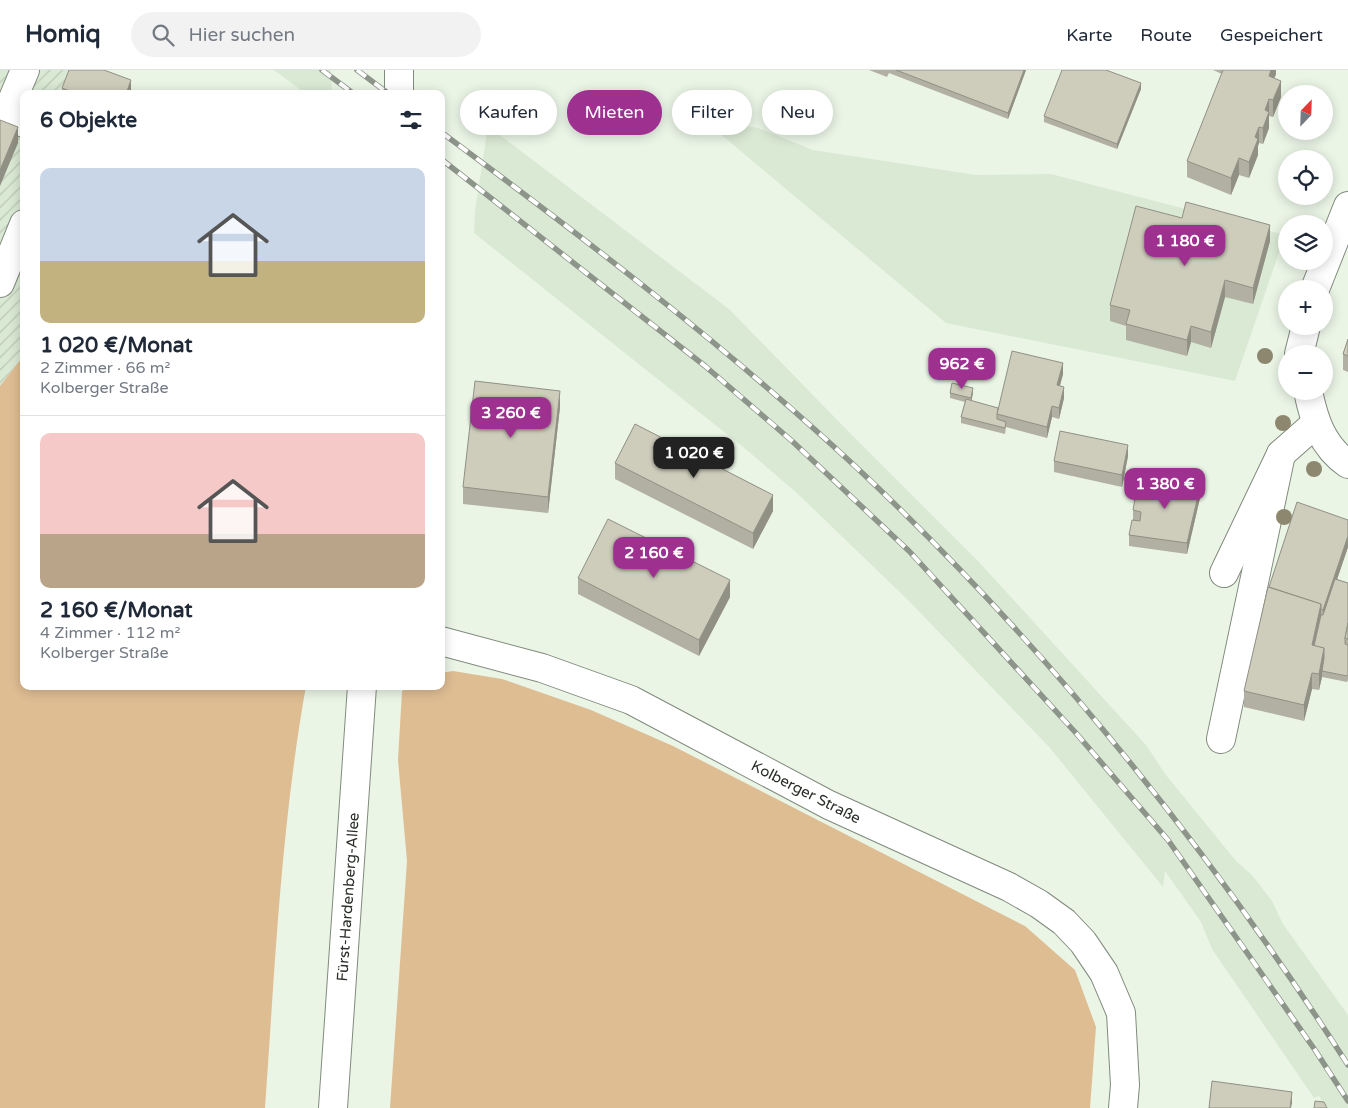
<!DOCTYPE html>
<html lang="de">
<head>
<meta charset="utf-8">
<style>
  body { margin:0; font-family:"Varela Round",sans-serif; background:#f2f2f3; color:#1f2937; height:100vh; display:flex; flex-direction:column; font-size:19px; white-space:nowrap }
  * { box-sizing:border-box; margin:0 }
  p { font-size:16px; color:#747a83 }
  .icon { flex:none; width:28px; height:28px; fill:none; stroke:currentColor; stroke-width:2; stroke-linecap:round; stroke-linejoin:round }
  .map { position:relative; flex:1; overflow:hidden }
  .drawer { position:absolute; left:20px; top:20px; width:425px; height:600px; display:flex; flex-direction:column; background:#fff; border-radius:10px; box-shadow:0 2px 12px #0003 }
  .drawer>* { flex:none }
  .guide { position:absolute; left:460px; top:20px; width:475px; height:45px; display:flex; gap:10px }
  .needle { width:32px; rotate:23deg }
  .fabs { position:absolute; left:1278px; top:15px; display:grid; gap:10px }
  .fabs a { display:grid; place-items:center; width:55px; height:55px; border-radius:50%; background:#fff; box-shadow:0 2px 12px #0003; font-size:25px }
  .price { position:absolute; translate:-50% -42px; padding:0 11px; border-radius:10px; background:#9e308f; color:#fff; font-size:16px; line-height:32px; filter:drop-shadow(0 1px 2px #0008) }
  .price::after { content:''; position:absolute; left:50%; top:30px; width:15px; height:11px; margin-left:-8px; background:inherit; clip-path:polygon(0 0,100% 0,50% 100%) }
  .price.on { background:#222; color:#fff }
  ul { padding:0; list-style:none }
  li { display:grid; align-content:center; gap:10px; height:265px; padding:0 20px }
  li+li { border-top:1px solid #e0e1e3 }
  li span { display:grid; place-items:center; height:155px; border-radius:10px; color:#555 }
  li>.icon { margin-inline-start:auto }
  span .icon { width:90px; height:90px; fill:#fffc; stroke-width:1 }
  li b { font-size:21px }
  h2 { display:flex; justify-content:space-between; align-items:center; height:60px; padding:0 20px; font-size:21px }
  .tag { padding:0 18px; border-radius:22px; background:#fff; box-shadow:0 2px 12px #0003; font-size:18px; line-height:45px }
  .tag.on { background:#9e308f; color:#fff }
  header { display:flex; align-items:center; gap:30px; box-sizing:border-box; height:70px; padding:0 25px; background:#fff; border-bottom:1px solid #e0e1e3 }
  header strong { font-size:24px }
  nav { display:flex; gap:28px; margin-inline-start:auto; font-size:18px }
  .search { width:350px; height:45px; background:#f2f2f3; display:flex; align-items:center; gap:12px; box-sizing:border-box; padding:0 18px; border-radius:28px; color:#747a83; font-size:19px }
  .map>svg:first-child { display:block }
</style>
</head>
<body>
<header>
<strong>Homiq</strong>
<div class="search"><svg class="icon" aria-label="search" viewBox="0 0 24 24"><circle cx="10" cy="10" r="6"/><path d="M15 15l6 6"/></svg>Hier suchen</div>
<nav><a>Karte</a><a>Route</a><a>Gespeichert</a></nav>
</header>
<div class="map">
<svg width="1348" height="1038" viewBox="0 0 1348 1038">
  <defs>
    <pattern id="industrial-furrows" width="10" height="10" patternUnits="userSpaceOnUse" patternTransform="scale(1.25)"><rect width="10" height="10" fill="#dae9d4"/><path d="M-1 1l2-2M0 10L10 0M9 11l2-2" fill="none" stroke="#bbc8b6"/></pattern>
  </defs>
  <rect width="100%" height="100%" fill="#eaf5e6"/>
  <g fill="#dae9d4">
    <polygon points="274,0 331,0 332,24 306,24"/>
    <polygon points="710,44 730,54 758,58 813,80 976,105 1051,104 1285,165 1235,311 946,253 706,52"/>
    <polygon points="488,56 729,239 845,358 979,492 1146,675 1166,705 1236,791 1252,805 1272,831 1283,854 1348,945 1348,1038 1326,1038 1319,1026 1314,1028 1212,879 1201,852 1165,801 1163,817 1050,678 910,532 800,426 748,381 474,163 475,141"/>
  </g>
  <polygon fill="url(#industrial-furrows)" points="0,0 72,0 64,24 24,24 24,285 0,316"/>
  <g fill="#dfbd93">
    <path d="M 24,285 L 24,616 L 306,616 C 281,756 275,897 265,1038 L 0,1038 L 0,316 Z"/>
    <polygon points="453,601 502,609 591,640 673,676 1025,856 1075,900 1096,957 1090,1038 390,1038 407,791 398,690 402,621 409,616 441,616 441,603"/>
  </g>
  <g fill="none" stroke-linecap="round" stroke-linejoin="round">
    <g stroke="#808a7d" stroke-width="30">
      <g id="minor">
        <polyline points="399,0 399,24"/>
        <polyline points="24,53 6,45 25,0"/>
        <polyline points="0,213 24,154"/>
        <polyline points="1315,219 1348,136"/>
        <polyline points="1299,284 1306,256"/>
        <path d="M 1308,321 C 1314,350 1322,376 1348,394"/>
        <polyline points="1224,503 1281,384 1315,354"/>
        <polyline points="441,571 542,598 631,630 829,735 1009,817 1039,834 1064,852 1083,872 1104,903 1121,943 1125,1015 1123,1038"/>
        <polyline points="1221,669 1281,384"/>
        <polyline points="333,1038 362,616"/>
      </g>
    </g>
    <use href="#minor" stroke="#fff" stroke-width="28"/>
    <g stroke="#8d948a" stroke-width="5.5">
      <g id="rail">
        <polyline points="322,0 354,24"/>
        <polyline points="357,0 389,24"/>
        <path d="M 441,62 C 584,168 726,276 856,397 C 1045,574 1208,777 1348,995"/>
        <polyline points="441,89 705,296 792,371 909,481 1075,662 1168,770 1315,980 1348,1031"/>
      </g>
    </g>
    <use href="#rail" stroke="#fff" stroke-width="4" stroke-dasharray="11" stroke-linecap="butt"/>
  </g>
  <g fill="#8e8770">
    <circle cx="1265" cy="286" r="8"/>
    <circle cx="1283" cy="353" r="8"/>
    <circle cx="1314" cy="399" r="8"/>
    <circle cx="1284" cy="447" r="8"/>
  </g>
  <g fill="#b1b0a2">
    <polygon points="869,0 1026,0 1008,49 889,3 887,7"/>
    <polygon points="1213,0 1276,0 1276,4 1274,8 1281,27 1273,47 1269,46 1269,58 1263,74 1259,73 1258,76 1258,85 1249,108 1239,105 1231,125 1187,107 1187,91 1222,4"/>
    <polygon points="62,18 131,22 130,24 62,24"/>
    <polygon points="1141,19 1117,79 1044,52 1044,46"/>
    <polygon points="1270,171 1253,234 1225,227 1211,278 1191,272 1187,286 1126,270 1126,256 1110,251 1110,235"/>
    <polygon points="1348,269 1348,302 1343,300 1343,284"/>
    <polygon points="1063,304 1060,316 1064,328 1059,349 1052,347 1047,368 1006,357 1005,364 961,353 961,347 965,332 950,328 950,323 973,323 971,331 998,338"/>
    <polygon points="560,337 548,443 463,434 463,417"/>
    <polygon points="1128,386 1122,417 1054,402 1054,391"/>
    <polygon points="615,393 773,441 753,479 615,409"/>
    <polygon points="1200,428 1187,484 1129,476 1129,465 1133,450 1133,440"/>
    <polygon points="1348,450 1348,477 1337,509 1348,513 1348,610 1347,612 1322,607 1319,620 1312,619 1304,651 1244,637 1244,621 1270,517"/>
    <polygon points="578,508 730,527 699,586 578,524"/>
  </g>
  <g fill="#909084">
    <polygon points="1024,0 1026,0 1008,49 1008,43"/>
    <polygon points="1271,0 1276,0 1276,4 1269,22 1269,6"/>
    <polygon points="131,10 131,22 130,24 126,24"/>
    <polygon points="1281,11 1281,27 1273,47 1273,30"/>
    <polygon points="1141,13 1141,19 1117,79 1117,74"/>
    <polygon points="1269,29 1269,58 1263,74 1263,58 1265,40"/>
    <polygon points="18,57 18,73 0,116 0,100"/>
    <polygon points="1259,57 1259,73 1258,76 1258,85 1249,108 1249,92 1255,67"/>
    <polygon points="1239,88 1239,105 1231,125 1231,108"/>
    <polygon points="1270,155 1270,171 1253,234 1253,218"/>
    <polygon points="1225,210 1225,227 1211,278 1211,262"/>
    <polygon points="1191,256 1191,272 1187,286 1187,270"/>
    <polygon points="1063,293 1063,304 1057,326 1057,315"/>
    <polygon points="1064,317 1064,328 1059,349 1059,338"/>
    <polygon points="973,318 973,323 971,334 971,328"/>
    <polygon points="560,321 560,337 548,443 548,427"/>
    <polygon points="1052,336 1052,347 1047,368 1047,357"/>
    <polygon points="1128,375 1128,386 1122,417 1122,405"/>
    <polygon points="1200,417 1200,428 1187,484 1187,473"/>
    <polygon points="773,425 773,441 753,479 753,463"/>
    <polygon points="1348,466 1348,477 1323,551 1323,540"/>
    <polygon points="730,510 730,527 699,586 699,570"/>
    <polygon points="1321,534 1321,551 1313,586 1312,575"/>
    <polygon points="1324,578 1324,594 1322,601 1322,607 1319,620 1319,604"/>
    <polygon points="1312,603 1312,619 1304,651 1304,635"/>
    <polygon points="1292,1022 1292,1033 1291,1038 1290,1038"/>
  </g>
  <g fill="#cecdbc" stroke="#909084">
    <polygon points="69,0 104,0 131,10 126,24 77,24 62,18"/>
    <polygon points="896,0 1024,0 1008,43"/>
    <polygon points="1062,0 1106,0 1141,13 1117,74 1044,46"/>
    <polygon points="1223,0 1271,0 1269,6 1281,11 1273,30 1269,29 1265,40 1269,42 1263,58 1259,57 1255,67 1258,69 1249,92 1239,88 1231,108 1187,91"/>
    <polygon points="0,50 18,57 0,100"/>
    <polygon points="1186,132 1270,155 1253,218 1225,210 1211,262 1191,256 1187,270 1126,254 1130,240 1110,235 1136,136 1182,148"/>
    <polygon points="1348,269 1348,286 1343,284"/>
    <polygon points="1012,281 1063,293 1057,315 1064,317 1059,338 1052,336 1047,357 997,344"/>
    <polygon points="475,311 560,321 548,427 463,417"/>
    <polygon points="952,313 973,318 971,328 950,323"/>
    <polygon points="966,329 998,338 997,344 997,349 1006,352 1005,358 961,347"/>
    <polygon points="635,354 773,425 753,463 615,393"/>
    <polygon points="1060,361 1128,375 1122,405 1054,391"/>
    <polygon points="1146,405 1200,417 1187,473 1129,465 1132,450 1140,451 1141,442 1133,440 1137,417 1144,419"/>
    <polygon points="1297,432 1348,450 1348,466 1323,540 1321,539 1321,534 1269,517"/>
    <polygon points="608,449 730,510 699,570 578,508"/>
    <polygon points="1335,509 1348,513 1348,553 1345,568 1345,574 1348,575 1348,604 1347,606 1322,601 1324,588 1324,578 1314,576 1321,545 1323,545"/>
    <polygon points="1268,517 1321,534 1312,575 1324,578 1319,604 1312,603 1304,635 1244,621"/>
    <polygon points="1348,553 1348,569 1345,568"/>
    <polygon points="1212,1011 1292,1022 1290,1038 1209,1038"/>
    <polygon points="1315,1031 1324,1032 1327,1038 1314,1038"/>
  </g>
  <g text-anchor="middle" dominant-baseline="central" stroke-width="4.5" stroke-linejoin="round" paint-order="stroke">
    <g font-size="15" fill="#2a2e28" stroke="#fff">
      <text transform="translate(806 722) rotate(27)">Kolberger Straße</text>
      <text transform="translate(348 827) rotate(-86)">Fürst-Hardenberg-Allee</text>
    </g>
  </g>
</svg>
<div class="fabs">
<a><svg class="needle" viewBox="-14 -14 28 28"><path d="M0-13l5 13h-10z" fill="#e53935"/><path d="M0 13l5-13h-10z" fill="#747a83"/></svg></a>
<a><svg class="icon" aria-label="locate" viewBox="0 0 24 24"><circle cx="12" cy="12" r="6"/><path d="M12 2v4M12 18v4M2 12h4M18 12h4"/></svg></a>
<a><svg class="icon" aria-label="layers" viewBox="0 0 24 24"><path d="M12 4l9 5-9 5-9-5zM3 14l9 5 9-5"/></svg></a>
<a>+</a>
<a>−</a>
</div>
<b class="price" style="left:1185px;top:197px">1 180 €</b>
<b class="price" style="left:962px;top:320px">962 €</b>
<b class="price" style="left:511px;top:369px">3 260 €</b>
<b class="price on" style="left:694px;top:409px">1 020 €</b>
<b class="price" style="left:1165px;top:440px">1 380 €</b>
<b class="price" style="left:654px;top:509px">2 160 €</b>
<div class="guide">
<a class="tag">Kaufen</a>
<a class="tag on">Mieten</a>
<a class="tag">Filter</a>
<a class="tag">Neu</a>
</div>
<section class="drawer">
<h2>6 Objekte<svg class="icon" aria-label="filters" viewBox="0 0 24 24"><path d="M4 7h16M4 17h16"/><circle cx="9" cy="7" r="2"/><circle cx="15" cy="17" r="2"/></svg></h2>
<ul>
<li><span style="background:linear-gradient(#c9d6e8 60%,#c2b280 0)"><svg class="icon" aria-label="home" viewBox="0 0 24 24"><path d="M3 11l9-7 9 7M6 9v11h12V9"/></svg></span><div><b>1 020 €/Monat</b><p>2 Zimmer · 66 m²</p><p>Kolberger Straße</p></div></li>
<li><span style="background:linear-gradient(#f6c9c9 65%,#b9a48a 0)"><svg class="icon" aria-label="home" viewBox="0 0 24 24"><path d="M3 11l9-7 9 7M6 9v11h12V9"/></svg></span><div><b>2 160 €/Monat</b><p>4 Zimmer · 112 m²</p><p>Kolberger Straße</p></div></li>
</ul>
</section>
</div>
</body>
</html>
